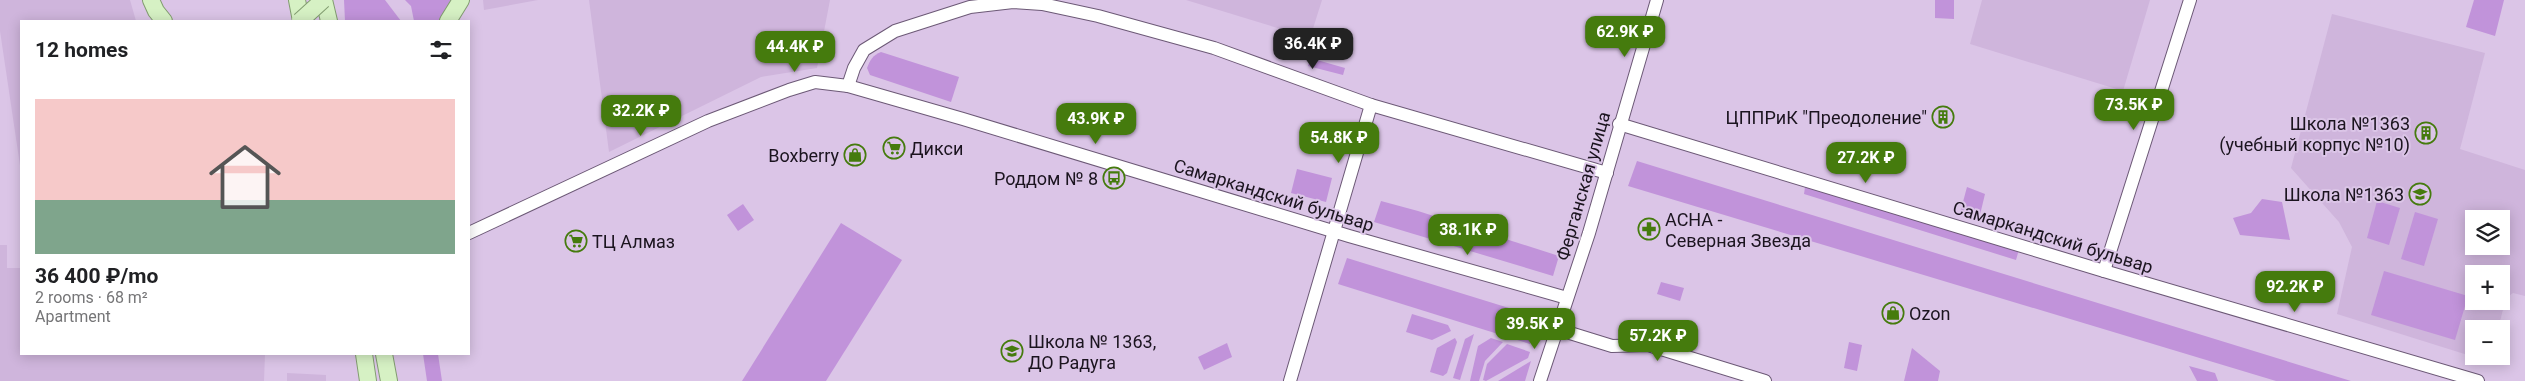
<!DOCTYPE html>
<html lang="en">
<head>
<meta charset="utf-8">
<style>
  body { margin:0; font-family:Roboto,sans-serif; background:#f2f2f2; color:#202124; height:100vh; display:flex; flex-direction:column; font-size:19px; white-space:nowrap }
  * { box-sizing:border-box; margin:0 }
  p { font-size:16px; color:#757577 }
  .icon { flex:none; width:28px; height:28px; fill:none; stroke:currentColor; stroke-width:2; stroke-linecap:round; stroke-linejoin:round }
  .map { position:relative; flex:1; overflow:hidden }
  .drawer { position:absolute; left:20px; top:20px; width:450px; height:335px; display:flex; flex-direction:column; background:#fff; border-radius:0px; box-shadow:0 2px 12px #0003 }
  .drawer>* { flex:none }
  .controls { position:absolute; left:2465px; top:210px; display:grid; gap:10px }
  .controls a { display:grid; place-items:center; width:45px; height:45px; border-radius:0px; background:#fff; box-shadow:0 2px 12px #0003; font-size:25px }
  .price { position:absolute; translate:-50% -42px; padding:0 11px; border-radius:10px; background:#457b0d; color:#fff; font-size:16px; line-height:32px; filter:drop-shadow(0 1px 2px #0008) }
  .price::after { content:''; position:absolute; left:50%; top:30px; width:15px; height:11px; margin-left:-8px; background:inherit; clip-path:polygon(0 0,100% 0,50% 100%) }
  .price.on { background:#222; color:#fff }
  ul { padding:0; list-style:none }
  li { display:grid; align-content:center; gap:10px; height:265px; padding:0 15px }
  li+li { border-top:1px solid #e0e0e0 }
  li span { display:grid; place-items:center; height:155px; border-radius:0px; color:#555 }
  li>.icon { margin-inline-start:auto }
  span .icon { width:90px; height:90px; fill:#fffc; stroke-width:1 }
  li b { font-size:21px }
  h2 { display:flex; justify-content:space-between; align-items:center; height:60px; padding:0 15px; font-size:21px }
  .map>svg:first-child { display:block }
</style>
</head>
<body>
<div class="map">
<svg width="2525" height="381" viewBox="0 0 2525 381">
  <rect width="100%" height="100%" fill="#dbc5e7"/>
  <g fill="#cfb5dc" fill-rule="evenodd">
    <polygon points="0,0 130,0 136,21 21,21 21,172 0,31"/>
    <polygon points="483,0 538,0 484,10"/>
    <polygon points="589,0 830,0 817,68 761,77 609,152"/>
    <polygon points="1186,0 1322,0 1310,38"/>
    <polygon points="1982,0 2150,0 2123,91 1970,44"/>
    <path d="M 2332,14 L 2485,53 L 2460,149 L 2525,170 L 2525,296 L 2513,293 L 2506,298 L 2498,329 L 2474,329 L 2474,356 L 2492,356 L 2490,362 L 2337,314 L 2352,247 L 2339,222 L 2291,168 ZM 2474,219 L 2501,219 L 2501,246 L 2474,246 ZM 2474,274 L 2501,274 L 2501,301 L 2474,301 Z"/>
    <polygon points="0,245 7,245 7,268 21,268 21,354 265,354 264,381 0,381"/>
    <polygon points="287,373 326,375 326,381 287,381"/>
  </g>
  <g fill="#c193da">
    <polygon points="344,0 385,0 401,21 345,21"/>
    <polygon points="405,0 453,0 440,21 414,21 411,6"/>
    <polygon points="1935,0 1954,0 1954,19 1935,18"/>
    <polygon points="2474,0 2504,0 2495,36 2466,27"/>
    <path d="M 881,52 L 959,77 L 951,102 L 870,75 L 867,68 C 870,60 873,55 881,52 Z"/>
    <polygon points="1310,58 1345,68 1343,75 1308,66"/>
    <polygon points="1637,161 2351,381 2276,381 1628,186"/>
    <polygon points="1297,169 1332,178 1326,202 1291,193"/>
    <polygon points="1805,187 2020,246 2016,260 1804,194"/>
    <polygon points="1967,187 1985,194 1979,219 1960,213"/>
    <polygon points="2262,199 2282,202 2290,240 2240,235 2233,218 2251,213"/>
    <polygon points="1381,201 1418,211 1559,256 1553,276 1374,222"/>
    <polygon points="2377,201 2400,208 2389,245 2367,238"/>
    <polygon points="743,204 754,220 738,231 727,215"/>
    <polygon points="2415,212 2438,219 2424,266 2401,259"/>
    <polygon points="841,223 902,260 826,381 742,381"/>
    <polygon points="1347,258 1538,317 1530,344 1338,284"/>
    <polygon points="2384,271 2468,296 2455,340 2371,315"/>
    <polygon points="1661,282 1684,288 1680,301 1657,294"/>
    <polygon points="1412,314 1448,325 1451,331 1432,340 1406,332"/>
    <polygon points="1474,334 1460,380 1453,378 1465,339"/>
    <polygon points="1455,338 1457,342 1447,373 1443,376 1430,372 1437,348"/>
    <polygon points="1491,338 1503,342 1485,361 1479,381 1470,381 1478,346"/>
    <polygon points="1849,342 1862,345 1857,371 1844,368"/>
    <polygon points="1227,343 1232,357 1204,370 1198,357"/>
    <polygon points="1507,344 1530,352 1528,358 1486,381 1483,380 1487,364"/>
    <polygon points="1912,348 1940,371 1938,381 1904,381"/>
    <polygon points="423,354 438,354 442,381 427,381"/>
    <polygon points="1531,361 1525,381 1498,381"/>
    <polygon points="2189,366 2215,373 2218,381 2197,381"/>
  </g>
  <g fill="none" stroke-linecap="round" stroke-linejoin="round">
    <g stroke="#6c5976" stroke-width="14">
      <g id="minor">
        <polyline points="848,86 854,68 864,50 895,31 970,7 1013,2 1042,4 1098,16 1214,48 1371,105 1607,173"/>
        <polyline points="1619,124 2104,271 2478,381"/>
        <polyline points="469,233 708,121 789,90 815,82 848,86 963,119 1349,236 1567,298"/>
        <polyline points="2104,271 2190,0"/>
        <polyline points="1557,329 1612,346 1648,345 1765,381"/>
        <polyline points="1290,381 1371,105"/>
        <polyline points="1540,381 1589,233 1657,0"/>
      </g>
    </g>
    <g stroke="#829d70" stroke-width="18">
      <g id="major">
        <polyline points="151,0 156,11 164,21"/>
        <polyline points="297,0 301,21"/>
        <polyline points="324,0 329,21"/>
        <polyline points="448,21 461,0"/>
        <polyline points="364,354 368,381"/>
        <polyline points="384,354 389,381"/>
      </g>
    </g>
    <use href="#minor" stroke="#fff" stroke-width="12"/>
    <use href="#major" stroke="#d6f1c4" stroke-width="16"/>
    <g stroke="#829d70" stroke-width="18" stroke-linecap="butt">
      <polyline id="major-bridge" points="300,21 323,0"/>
    </g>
    <use href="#major-bridge" stroke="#d6f1c4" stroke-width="16"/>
  </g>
  <defs>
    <g id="building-ring" transform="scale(1.125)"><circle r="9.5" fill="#dbc5e7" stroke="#457b0d" stroke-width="1.5"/><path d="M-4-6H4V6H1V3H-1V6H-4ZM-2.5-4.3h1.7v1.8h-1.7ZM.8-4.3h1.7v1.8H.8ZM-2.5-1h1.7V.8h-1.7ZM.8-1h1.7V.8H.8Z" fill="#457b0d"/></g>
    <g id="supermarket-ring" transform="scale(1.125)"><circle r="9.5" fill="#dbc5e7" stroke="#457b0d" stroke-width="1.5"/><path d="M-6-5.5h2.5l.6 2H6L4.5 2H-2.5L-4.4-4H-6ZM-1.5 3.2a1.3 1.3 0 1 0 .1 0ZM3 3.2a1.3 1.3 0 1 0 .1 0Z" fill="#457b0d"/></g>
    <g id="shop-ring" transform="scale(1.125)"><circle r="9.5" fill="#dbc5e7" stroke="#457b0d" stroke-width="1.5"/><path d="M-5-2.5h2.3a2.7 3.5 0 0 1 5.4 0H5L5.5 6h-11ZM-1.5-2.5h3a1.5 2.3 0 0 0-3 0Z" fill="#457b0d"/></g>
    <g id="bus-ring" transform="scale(1.125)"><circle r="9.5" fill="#dbc5e7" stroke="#457b0d" stroke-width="1.5"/><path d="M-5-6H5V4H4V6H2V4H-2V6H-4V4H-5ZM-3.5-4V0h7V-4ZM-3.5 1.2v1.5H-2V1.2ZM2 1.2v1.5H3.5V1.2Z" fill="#457b0d"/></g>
    <g id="school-ring" transform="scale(1.125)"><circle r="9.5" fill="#dbc5e7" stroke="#457b0d" stroke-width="1.5"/><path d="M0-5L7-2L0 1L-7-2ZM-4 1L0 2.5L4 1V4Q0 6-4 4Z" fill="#457b0d"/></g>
    <g id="pharmacy-ring" transform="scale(1.125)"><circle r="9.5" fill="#dbc5e7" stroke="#457b0d" stroke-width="1.5"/><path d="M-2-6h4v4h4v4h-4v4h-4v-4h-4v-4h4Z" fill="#457b0d"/></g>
  </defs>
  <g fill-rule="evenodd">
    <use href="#building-ring" x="1943" y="117"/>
    <use href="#building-ring" x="2426" y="133"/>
    <use href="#supermarket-ring" x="894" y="148"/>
    <use href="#shop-ring" x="855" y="155"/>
    <use href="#bus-ring" x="1114" y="178"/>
    <use href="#school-ring" x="2420" y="194"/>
    <use href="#pharmacy-ring" x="1649" y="229"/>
    <use href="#supermarket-ring" x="576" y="241"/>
    <use href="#shop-ring" x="1893" y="313"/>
    <use href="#school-ring" x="1012" y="351"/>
  </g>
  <g text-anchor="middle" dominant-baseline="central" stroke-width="4" stroke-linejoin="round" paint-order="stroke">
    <g font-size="18" fill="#1b141f" stroke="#dbc5e7" text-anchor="end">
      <text x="1927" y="117">ЦППРиК "Преодоление"</text>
      <text x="2410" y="123">Школа №1363<tspan x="2410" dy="21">(учебный корпус №10)</tspan></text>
      <text x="910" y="148" text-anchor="start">Дикси</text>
      <text x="839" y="155">Boxberry</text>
      <text x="1098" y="178">Роддом № 8</text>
      <text x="2404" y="194">Школа №1363</text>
      <text x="1665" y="219" text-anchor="start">АСНА -<tspan x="1665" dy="21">Северная Звезда</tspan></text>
      <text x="592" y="241" text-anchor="start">ТЦ Алмаз</text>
      <text x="1909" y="313" text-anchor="start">Ozon</text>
      <text x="1028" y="341" text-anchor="start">Школа № 1363,<tspan x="1028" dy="21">ДО Радуга</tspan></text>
    </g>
    <g font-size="18" fill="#1b141f" stroke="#dbc5e7">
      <text transform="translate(1583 186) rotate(-74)">Ферганская улица</text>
      <text transform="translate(1274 195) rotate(17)">Самаркандский бульвар</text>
      <text transform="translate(2053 237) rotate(17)">Самаркандский бульвар</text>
    </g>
  </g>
</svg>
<div class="controls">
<a><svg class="icon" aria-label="layers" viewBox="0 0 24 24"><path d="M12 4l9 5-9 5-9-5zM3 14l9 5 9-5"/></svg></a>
<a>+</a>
<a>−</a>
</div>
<b class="price" style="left:1625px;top:58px">62.9K ₽</b>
<b class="price on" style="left:1313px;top:70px">36.4K ₽</b>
<b class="price" style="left:795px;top:73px">44.4K ₽</b>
<b class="price" style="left:2134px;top:131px">73.5K ₽</b>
<b class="price" style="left:641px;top:137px">32.2K ₽</b>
<b class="price" style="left:1096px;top:145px">43.9K ₽</b>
<b class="price" style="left:1339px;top:164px">54.8K ₽</b>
<b class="price" style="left:1866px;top:184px">27.2K ₽</b>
<b class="price" style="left:1468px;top:256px">38.1K ₽</b>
<b class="price" style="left:2295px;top:313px">92.2K ₽</b>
<b class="price" style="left:1535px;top:350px">39.5K ₽</b>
<b class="price" style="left:1658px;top:362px">57.2K ₽</b>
<section class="drawer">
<h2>12 homes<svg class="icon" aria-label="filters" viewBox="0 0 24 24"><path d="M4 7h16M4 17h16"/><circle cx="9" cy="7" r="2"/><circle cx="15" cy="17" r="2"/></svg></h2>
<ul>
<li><span style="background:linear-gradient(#f6c9c9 65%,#7fa58c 0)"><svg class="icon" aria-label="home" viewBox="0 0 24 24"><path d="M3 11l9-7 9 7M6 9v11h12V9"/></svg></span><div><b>36 400 ₽/mo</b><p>2 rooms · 68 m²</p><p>Apartment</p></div></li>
</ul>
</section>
</div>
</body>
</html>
